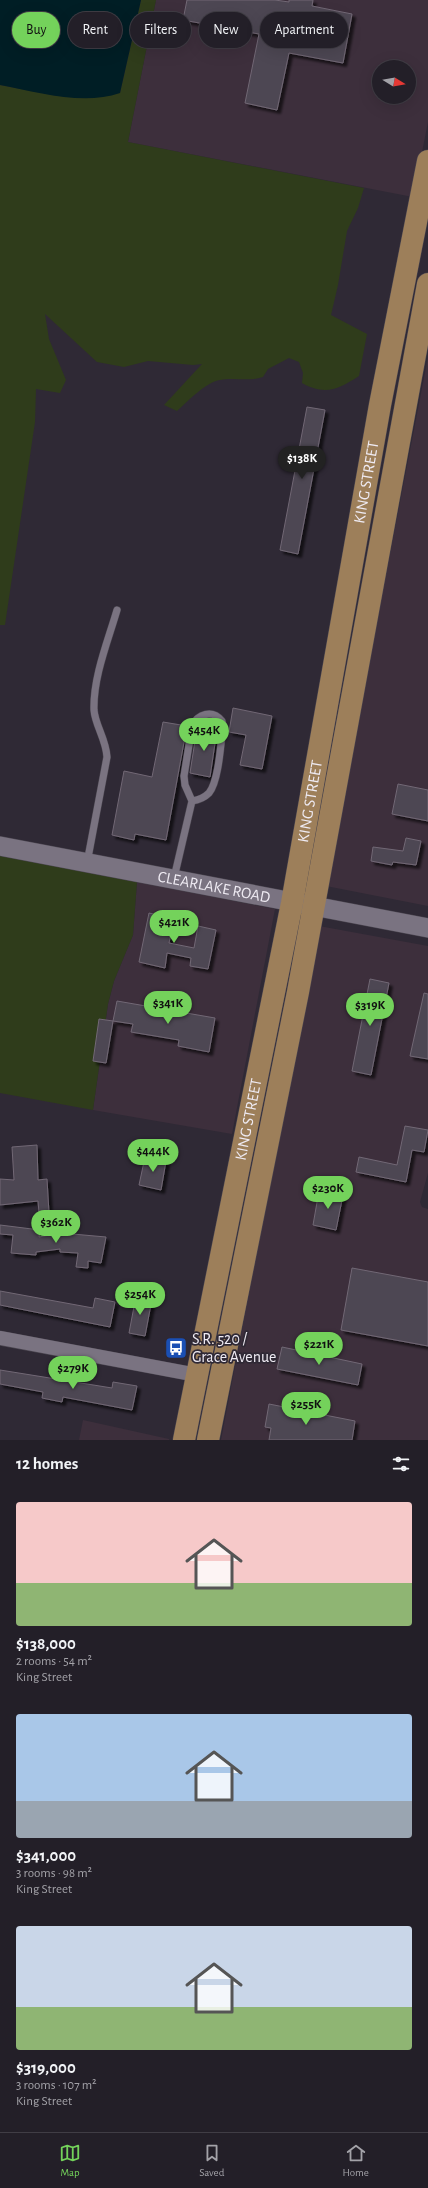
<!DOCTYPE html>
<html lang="en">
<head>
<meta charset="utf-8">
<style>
  body { margin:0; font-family:"Alegreya Sans",sans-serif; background:#2b2730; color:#f1f3f6; height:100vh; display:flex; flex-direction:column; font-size:15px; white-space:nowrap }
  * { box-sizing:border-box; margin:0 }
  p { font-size:13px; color:#a3a2a8 }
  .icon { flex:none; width:22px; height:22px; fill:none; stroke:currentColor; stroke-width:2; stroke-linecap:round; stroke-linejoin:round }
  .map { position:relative; height:1440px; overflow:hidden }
  .sheet { display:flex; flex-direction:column; background:#231f28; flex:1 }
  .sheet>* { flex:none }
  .hud { position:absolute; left:12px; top:12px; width:404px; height:36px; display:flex; gap:8px }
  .needle { width:26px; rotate:101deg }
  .tools { position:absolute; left:372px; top:60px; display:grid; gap:8px }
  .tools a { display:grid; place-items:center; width:44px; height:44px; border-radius:50%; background:#231f28; box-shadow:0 4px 16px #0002,0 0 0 1px #403d45; font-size:20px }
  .price { position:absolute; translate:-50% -34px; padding:0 9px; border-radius:14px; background:#74d25b; color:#111; font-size:13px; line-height:26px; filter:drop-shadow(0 1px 2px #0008) }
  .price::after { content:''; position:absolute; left:50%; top:24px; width:12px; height:9px; margin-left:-6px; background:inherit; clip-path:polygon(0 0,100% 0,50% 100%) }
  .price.on { background:#222; color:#fff }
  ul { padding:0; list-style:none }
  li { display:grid; align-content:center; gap:8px; height:212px; padding:0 16px }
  li span { display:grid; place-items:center; height:124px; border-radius:4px; color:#555 }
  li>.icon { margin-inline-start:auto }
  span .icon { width:72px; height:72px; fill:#fffc; stroke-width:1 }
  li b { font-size:17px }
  h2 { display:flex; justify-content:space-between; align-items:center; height:48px; padding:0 16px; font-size:17px }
  .tag { padding:0 14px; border-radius:18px; background:#231f28; box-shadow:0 4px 16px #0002,0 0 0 1px #403d45; font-size:14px; line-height:36px }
  .tag.on { background:#74d25b; color:#111 }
  .tabs { display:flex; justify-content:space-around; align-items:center; height:56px; border-top:1px solid #403d45; background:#231f28; font-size:11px; color:#a3a2a8 }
  .tabs a { display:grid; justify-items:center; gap:2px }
  .tabs .on { color:#74d25b }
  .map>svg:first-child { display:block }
</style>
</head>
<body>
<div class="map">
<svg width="428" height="1440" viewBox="0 0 428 1440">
  <defs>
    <filter id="shadow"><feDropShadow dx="3.5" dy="3.5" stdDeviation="1" flood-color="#0009"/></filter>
  </defs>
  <rect width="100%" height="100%" fill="#2f2935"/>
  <g fill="#3d2f3c" fill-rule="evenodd">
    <path d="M 156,0 L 428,0 L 428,122 L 413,197 L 128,142 ZM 379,67 L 409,67 L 409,97 L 379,97 Z"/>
    <polygon points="428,357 428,906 326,886"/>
    <polygon points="137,882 275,909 232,1134 93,1110 108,1004 114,981 133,935"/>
    <polygon points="319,926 428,946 428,1173 420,1202 422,1207 428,1209 428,1440 221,1440"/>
    <polygon points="83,1420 169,1439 169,1440 79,1440"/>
  </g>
  <g fill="#2f3c1b">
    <path d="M 141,0 L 156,0 L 128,142 L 364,188 L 358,208 L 347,231 L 338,285 L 331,315 L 367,334 L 359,376 C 339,389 325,396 302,383 L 303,373 L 299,362 L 289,358 L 268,369 L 263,377 C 248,382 235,377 220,380 C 206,382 187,402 177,411 L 164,405 L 202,364 L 193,365 L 148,361 L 124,367 L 97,362 L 45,314 L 49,339 L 66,380 L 60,393 L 36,389 L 35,422 L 5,625 L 0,625 L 0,85 L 58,96 L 120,93 Z"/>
    <polygon points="0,854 137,882 133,935 114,981 108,1004 93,1110 0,1093"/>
  </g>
  <path fill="#001e25" d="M 0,0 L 141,0 L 120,93 C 83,106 38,92 0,85 Z"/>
  <g fill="#4e4652" stroke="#716875" filter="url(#shadow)">
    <polygon points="187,0 275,0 289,2 289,0 313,0 312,6 352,14 343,63 289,53 277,110 245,103 259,34 183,20"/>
    <polygon points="307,407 325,410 298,554 280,550"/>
    <polygon points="233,708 272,716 262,769 240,765 246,735 229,732"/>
    <polygon points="163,722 187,726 166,840 135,834 134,840 112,835 124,771 152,777"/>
    <polygon points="201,727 217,730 210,777 190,773 197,728 201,729"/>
    <polygon points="398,784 428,790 428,821 392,814"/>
    <polygon points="406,838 421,841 416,865 393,862 392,865 371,861 373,847 403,851"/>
    <polygon points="149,913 174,919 169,943 194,948 198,926 216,930 208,969 190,966 191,958 167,953 165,968 139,962"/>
    <polygon points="370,979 389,983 371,1075 352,1071"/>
    <polygon points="424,993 428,994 428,1059 410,1056"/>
    <polygon points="117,1001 215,1018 209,1052 178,1046 179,1040 131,1032 133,1024 113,1021"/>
    <polygon points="99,1019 113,1021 106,1063 93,1061"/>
    <polygon points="405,1126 428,1130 424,1152 412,1150 406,1182 356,1172 359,1157 397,1165"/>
    <polygon points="37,1145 38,1180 47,1179 49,1213 39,1213 38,1201 0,1205 0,1179 14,1180 12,1147"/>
    <polygon points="145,1157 166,1161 161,1190 139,1185"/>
    <polygon points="319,1191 343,1195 336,1230 313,1225"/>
    <polygon points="0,1225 40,1230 39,1237 61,1233 106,1237 101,1263 88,1261 88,1268 76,1267 78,1253 60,1252 60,1249 36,1252 36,1255 11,1253 13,1235 0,1234"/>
    <polygon points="352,1268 428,1282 428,1346 341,1330"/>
    <polygon points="0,1291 93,1308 95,1298 115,1302 110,1327 0,1305"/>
    <polygon points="136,1296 152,1299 145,1336 129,1333"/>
    <polygon points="282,1347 362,1364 358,1385 277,1369"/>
    <polygon points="0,1370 112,1388 113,1382 137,1386 132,1410 63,1397 62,1402 42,1398 43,1392 0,1384"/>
    <polygon points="269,1404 355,1421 352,1440 269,1440 271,1428 265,1427"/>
  </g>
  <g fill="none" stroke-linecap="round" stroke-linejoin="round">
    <g stroke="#4b4650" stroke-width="8">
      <g id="lane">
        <path d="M 87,863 L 107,757 C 106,739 95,725 94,710 C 93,677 108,641 117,610"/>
        <path d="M 174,878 L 192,801 L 185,785 L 184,776 L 192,726 C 198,714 212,709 222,721 L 223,725 C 221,741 219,781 209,793 C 204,798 199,800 192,801"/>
      </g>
    </g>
    <g stroke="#4b4650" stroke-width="15">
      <polyline id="street" points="0,1338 197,1375"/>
    </g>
    <g stroke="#4b4650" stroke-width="20">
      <g id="secondary">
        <path id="s1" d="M 0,846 L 428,928"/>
      </g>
    </g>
    <g stroke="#4b4650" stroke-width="23">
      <g id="primary">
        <path id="s2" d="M 184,1440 L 292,903 L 380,405 L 428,161"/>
        <polyline points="208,1440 298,992 428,284"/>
      </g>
    </g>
    <use href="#lane" stroke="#7a7381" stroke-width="7"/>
    <use href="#street" stroke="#7a7381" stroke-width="14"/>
    <use href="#secondary" stroke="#7a7381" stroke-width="19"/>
    <use href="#primary" stroke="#9d7f5a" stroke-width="22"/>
  </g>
  <defs>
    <g id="bus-square" transform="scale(1.15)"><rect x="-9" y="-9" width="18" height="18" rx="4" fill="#1a4fb4" stroke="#2f2935"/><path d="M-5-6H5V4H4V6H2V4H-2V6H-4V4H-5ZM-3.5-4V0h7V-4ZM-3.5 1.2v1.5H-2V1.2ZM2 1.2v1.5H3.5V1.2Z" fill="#fff"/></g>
  </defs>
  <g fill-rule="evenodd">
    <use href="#bus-square" x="176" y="1348"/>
  </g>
  <g text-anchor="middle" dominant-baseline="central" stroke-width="3.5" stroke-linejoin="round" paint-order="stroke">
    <g font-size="16" fill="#efebf3" stroke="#2f2935">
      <text stroke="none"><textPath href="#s2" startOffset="975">KING STREET</textPath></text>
      <text stroke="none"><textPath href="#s2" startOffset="651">KING STREET</textPath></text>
      <text stroke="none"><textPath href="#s1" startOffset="218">CLEARLAKE ROAD</textPath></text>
      <text stroke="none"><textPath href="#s2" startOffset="327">KING STREET</textPath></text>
    </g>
    <g font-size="16" fill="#efebf3" stroke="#2f2935" text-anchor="start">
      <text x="192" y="1339">S.R. 520 /<tspan x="192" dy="18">Grace Avenue</tspan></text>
    </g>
  </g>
</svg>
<div class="tools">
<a><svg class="needle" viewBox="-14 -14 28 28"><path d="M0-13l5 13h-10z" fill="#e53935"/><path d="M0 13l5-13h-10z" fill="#a3a2a8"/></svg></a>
</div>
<b class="price on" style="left:302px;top:480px">$138K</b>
<b class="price" style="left:204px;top:752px">$454K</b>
<b class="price" style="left:174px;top:944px">$421K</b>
<b class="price" style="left:168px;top:1025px">$341K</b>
<b class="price" style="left:370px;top:1027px">$319K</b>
<b class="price" style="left:153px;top:1173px">$444K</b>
<b class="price" style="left:328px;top:1210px">$230K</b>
<b class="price" style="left:56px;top:1244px">$362K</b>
<b class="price" style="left:140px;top:1316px">$254K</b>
<b class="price" style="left:319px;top:1366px">$221K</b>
<b class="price" style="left:73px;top:1390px">$279K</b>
<b class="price" style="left:306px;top:1426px">$255K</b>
<div class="hud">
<a class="tag on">Buy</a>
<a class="tag">Rent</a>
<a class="tag">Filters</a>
<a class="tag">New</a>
<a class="tag">Apartment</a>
</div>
</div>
<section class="sheet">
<h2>12 homes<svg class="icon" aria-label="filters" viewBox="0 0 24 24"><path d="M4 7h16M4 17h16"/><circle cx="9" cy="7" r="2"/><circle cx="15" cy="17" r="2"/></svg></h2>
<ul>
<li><span style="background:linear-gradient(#f6c9c9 65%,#8fb573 0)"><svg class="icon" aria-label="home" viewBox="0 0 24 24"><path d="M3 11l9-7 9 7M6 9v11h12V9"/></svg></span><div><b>$138,000</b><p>2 rooms · 54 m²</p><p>King Street</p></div></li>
<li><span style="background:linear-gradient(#a9c7e8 70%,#9aa5b1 0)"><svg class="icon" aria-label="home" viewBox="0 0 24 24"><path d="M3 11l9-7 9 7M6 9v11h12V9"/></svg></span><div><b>$341,000</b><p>3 rooms · 98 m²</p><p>King Street</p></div></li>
<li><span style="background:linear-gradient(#c9d6e8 65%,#8fb573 0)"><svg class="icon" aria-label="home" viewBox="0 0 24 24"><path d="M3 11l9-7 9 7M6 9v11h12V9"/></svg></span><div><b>$319,000</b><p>3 rooms · 107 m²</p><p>King Street</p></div></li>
</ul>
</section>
<nav class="tabs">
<a class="on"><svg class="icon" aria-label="map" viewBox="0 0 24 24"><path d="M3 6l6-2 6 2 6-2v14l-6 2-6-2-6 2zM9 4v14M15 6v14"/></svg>Map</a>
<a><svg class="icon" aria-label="saved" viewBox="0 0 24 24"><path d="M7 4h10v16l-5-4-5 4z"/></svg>Saved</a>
<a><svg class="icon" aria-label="home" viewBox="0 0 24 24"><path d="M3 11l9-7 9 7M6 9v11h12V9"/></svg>Home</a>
</nav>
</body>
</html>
